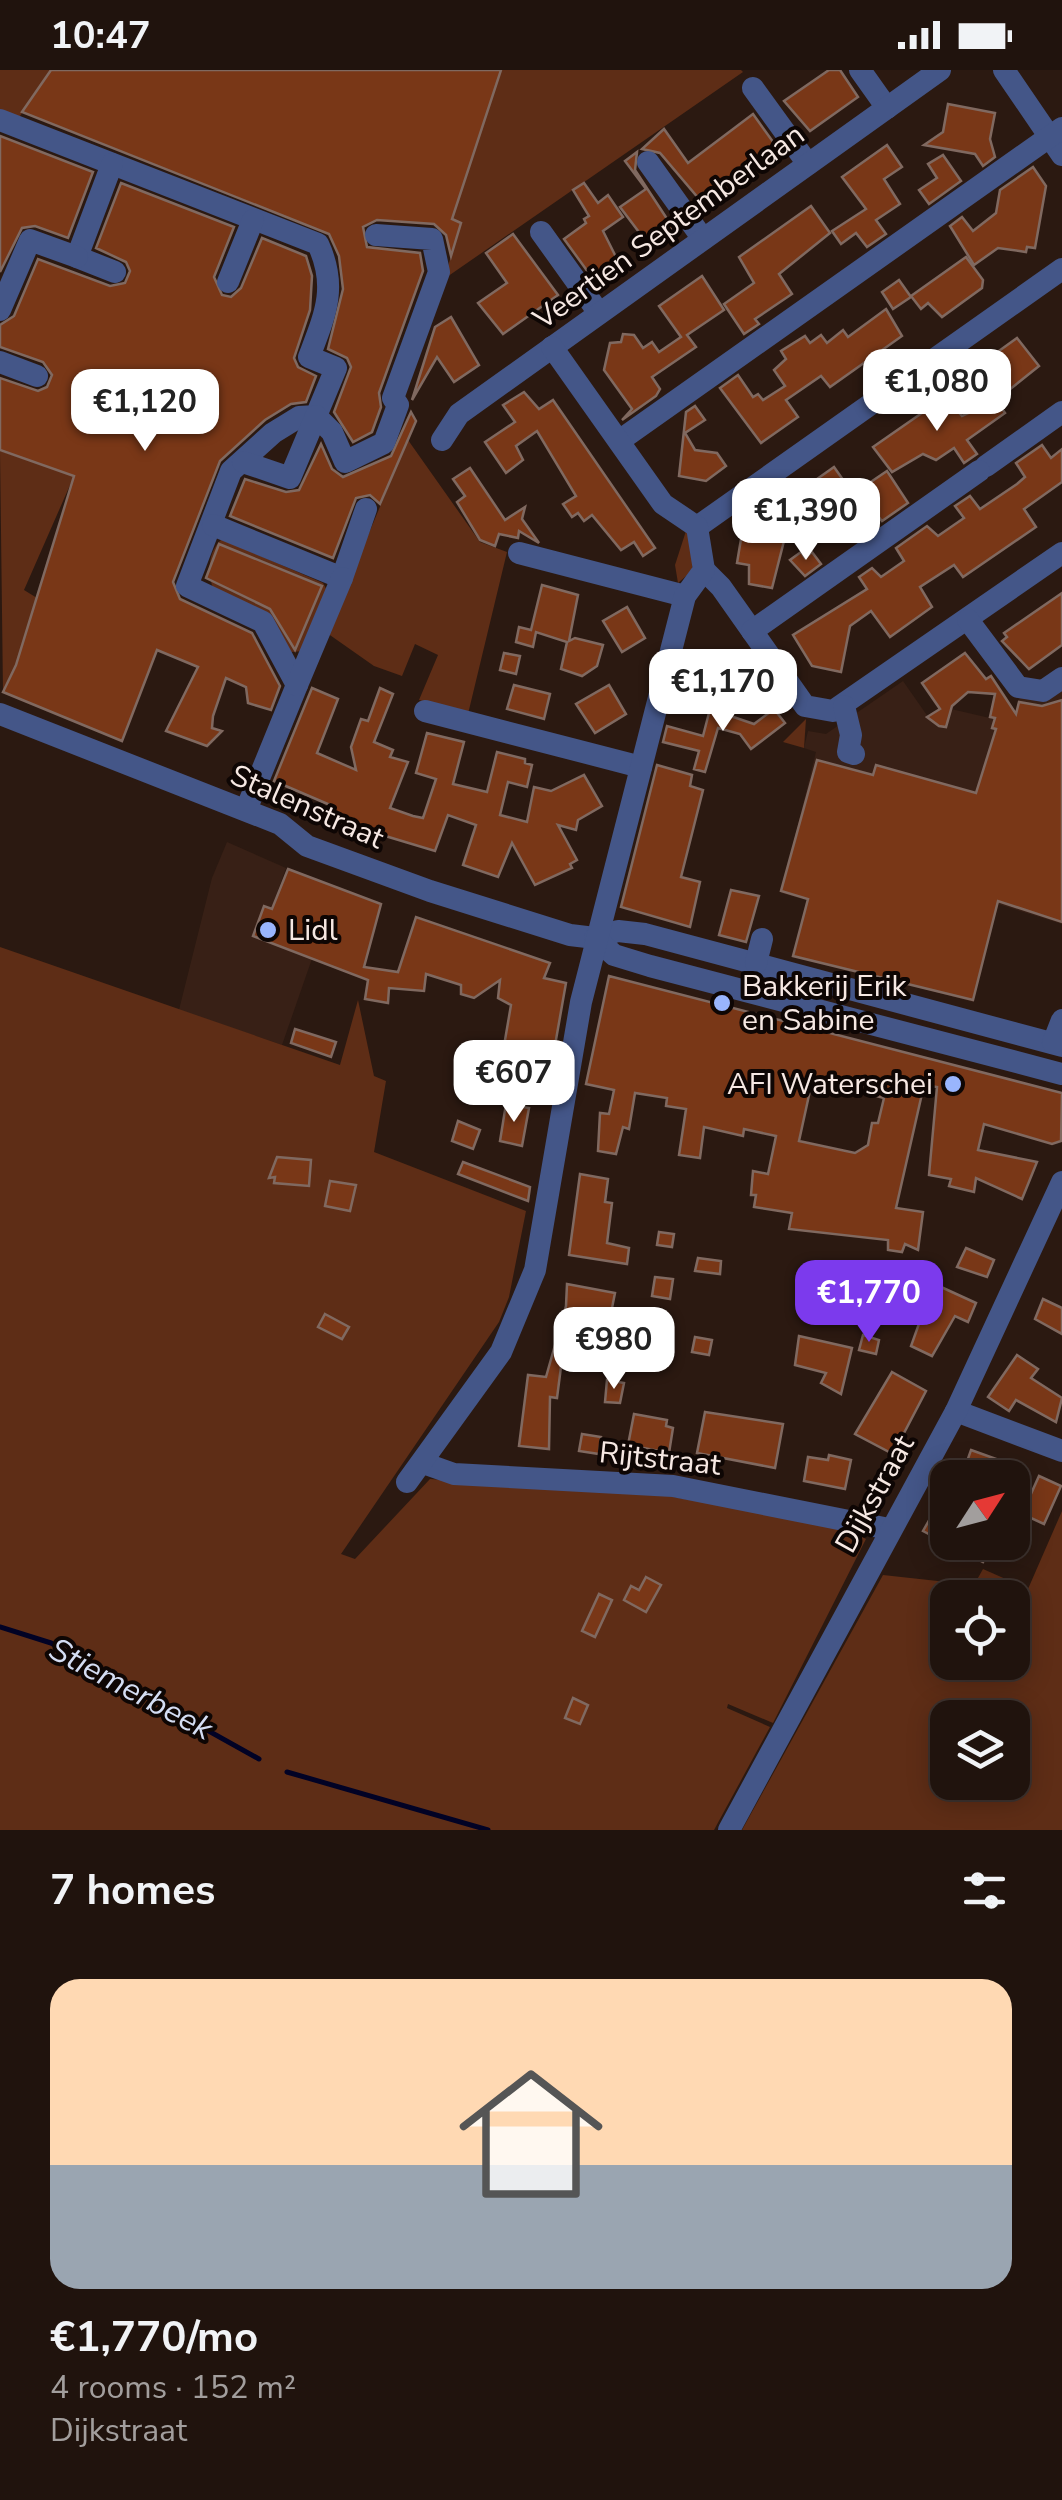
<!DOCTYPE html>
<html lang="en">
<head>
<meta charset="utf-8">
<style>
  body { margin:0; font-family:"Nunito Sans",sans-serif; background:#281c16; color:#f1f3f6; height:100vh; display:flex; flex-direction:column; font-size:38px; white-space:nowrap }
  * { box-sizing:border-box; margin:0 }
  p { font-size:32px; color:#a29e9d }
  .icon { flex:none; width:55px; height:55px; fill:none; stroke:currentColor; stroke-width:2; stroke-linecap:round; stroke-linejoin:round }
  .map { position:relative; height:1760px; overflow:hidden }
  .sheet { display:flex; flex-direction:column; background:#20130d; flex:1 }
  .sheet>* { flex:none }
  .needle { width:65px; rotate:54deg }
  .controls { position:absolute; left:930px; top:1390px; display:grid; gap:20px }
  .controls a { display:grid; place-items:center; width:100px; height:100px; border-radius:20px; background:#20130d; box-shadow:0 5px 25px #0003,0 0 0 2px #3d322e; font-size:50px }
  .price { position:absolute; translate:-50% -85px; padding:0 22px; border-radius:20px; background:#fff; color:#222; font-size:32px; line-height:65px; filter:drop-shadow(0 2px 5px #0008) }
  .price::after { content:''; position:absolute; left:50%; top:60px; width:30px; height:22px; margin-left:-15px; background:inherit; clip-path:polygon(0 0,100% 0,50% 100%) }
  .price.current { background:#7c3aed; color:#fff }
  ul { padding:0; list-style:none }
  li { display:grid; align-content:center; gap:20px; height:530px; padding:0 50px }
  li+li { border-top:2px solid #3d322e }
  li span { display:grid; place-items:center; height:310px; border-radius:30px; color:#555 }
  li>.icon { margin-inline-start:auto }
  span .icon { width:180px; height:180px; fill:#fffc; stroke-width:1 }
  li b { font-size:42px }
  h2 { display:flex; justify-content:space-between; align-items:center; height:120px; padding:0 50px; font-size:42px }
  .status { display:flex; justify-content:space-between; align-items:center; height:70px; padding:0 50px; background:#20130d; direction:ltr }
  .status svg { height:28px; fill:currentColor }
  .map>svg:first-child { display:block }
</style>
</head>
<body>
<div class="status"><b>10:47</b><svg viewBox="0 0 49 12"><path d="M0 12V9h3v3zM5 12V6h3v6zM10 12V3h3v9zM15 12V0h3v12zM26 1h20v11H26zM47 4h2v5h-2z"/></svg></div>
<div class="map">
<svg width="1062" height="1760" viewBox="0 0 1062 1760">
  <rect width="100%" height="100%" fill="#2b1911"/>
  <g fill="#382016">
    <polygon points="903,611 931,651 946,658 951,639 994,649 997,636 1016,641 1021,623 1062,613 1062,854 998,834 973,932 882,908 908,800 859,845 781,823 816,682 804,678 808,661 826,664"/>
    <polygon points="227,772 286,798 272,837 323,857 282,975 179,940 212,808"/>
  </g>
  <g fill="#5e2d16" fill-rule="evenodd">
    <polygon points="0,0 51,0 18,49 0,42"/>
    <polygon points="501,0 741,0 743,2 444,209 461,154 452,149"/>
    <polygon points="408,370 480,472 507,482 468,644 419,630 438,585 415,574 402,606 374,596 327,563"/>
    <polygon points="0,381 74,406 24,520 50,536 3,622"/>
    <polygon points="686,461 694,481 692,501 678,513 675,495"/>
    <path d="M 222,469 L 323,513 L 330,526 L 304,581 L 291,582 L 213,518 C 207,503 208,481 222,469 Z"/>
    <polygon points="806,649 804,678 783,672"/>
    <polygon points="0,877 340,995 358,930 374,1006 386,1011 374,1082 526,1141 509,1227 499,1252 341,1484 355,1489 430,1409 668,1426 843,1457 866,1469 773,1653 728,1634 727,1638 770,1657 714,1760 0,1760"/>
    <path d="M 1062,1441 L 1062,1760 L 742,1760 L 883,1505 L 974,1515 L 983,1499 L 1028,1519 ZM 948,1528 L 1012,1528 L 1012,1592 L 948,1592 ZM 948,1648 L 1012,1648 L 1012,1712 L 948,1712 Z"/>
  </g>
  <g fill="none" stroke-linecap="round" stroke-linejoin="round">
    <g stroke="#010225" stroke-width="5">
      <polyline points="0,1557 51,1573 259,1689"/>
      <polyline points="287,1702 488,1760"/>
    </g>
  </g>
  <g fill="#793717" stroke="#806960" stroke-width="2.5" fill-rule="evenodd">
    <polygon points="51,0 501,0 452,149 461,153 451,186 446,165 434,154 377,150 363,157 367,177 420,183 423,201 379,323 381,337 372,362 353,372 334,342 351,297 347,288 328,279 343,219 339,186 329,164 22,42"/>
    <polygon points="829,0 840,0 858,27 810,61 784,31"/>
    <polygon points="948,34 995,43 990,69 995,87 983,96 975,84 924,75 943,62"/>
    <polygon points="753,44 776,76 700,130 660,83 642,79 664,59 688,93"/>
    <polygon points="0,66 93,102 68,168 35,156 22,158 0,202"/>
    <polygon points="887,75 902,97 884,109 900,134 876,150 886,164 867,177 856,163 841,174 832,161 866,139 842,107"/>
    <polygon points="637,82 635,100 673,158 648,174 620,137 646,119 625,91"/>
    <polygon points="943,85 961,111 929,134 919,120 937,108 928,94"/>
    <polygon points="1033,97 1046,116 1035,178 1027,177 1026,182 998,178 974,195 950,156 962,147 973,161 996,143 1000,120"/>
    <polygon points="121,113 234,157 214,207 222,225 231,227 241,218 262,168 306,186 312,206 310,240 294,288 298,297 316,306 306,332 291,334 265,350 220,391 173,512 180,529 252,563 280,616 271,640 248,633 246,617 226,608 213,646 212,658 222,661 207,676 166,661 198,597 157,580 122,671 3,622 16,595 74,406 0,380 0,308 38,321 47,317 52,305 43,292 0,277 0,255 14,246 38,189 110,216 125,213 130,201 126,192 96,178"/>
    <polygon points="584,113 598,133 608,125 623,147 603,161 620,195 596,213 564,169 586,153 584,149 589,146 573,120"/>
    <polygon points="811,136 830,163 779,204 792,224 755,249 759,254 744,264 724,234 754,213 739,187"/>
    <polygon points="513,164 558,225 503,264 478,233 507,213 486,183"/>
    <polygon points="966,187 983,210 982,218 942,247 928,233 921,239 911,226"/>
    <polygon points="702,206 724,240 687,265 696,277 652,307 660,319 656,326 622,350 632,339 604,300 610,273 621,272 623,264 634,265 643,278 652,272 659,282 681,267 659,236"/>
    <polygon points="899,210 911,227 893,239 882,222"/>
    <polygon points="886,239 902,266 830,317 821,306 786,330 798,347 761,373 720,318 738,305 753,327 758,324 763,330 785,316 774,300 786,289 781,281 805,266 810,273 821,265 827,273 843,260 848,267"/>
    <polygon points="451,247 479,295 454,312 437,287 412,330 435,257"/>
    <polygon points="1017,268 1039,296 999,328 978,296"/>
    <polygon points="524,322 539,339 553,330 655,478 643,486 634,472 621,480 592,445 584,451 578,443 572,447 563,434 576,426 537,361 516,376 523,390 506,403 485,372 515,352 503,335"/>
    <polygon points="945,327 962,346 996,330 1005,343 967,370 977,384 964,393 954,378 936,390 923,384 892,402 873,377"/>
    <polygon points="695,336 705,350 685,363 695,380 717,383 726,396 706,411 679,406 686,342"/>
    <polygon points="411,342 416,351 380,434 370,425 356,428 333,488 230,446 245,409 286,422 299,420 321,374 332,399 343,407 391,386"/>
    <polygon points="1042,375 1051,388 1062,379 1062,412 1024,439 1036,457 963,507 954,495 920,517 932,537 890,567 871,541 850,556 841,602 812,596 793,565 867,519 859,507 872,498 881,507 904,491 896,478 927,456 938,466 964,448 955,436 970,426 980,439 1017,414 1025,407 1016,393"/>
    <polygon points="834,397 853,424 887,401 908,433 882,451 877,445 858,461 850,451 839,458 826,441 816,448 811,442 789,458 780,445 798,433 793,426"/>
    <polygon points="470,398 505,450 525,437 522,449 539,473 519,461 518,468 499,464 495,476 480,470 457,432 465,426 453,409"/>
    <polygon points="754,461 785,467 772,518 749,514 749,495 737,493 742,463"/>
    <polygon points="219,474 322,516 295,580 270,539 206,508"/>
    <polygon points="801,482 805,488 812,482 821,494 805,506 790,490"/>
    <polygon points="542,515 578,525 569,571 575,568 603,575 597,596 582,606 561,599 567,572 536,562 533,577 516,572 519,557 531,560"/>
    <polygon points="1062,523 1062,575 1029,599 1002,571 1007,567 1004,563"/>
    <polygon points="627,537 645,568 622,582 603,551"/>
    <polygon points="700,582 740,592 733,620 692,611"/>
    <polygon points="504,583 520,586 516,604 500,600"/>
    <polygon points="965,583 986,609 991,606 1016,644 1019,632 1042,636 1062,630 1062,852 998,831 973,930 793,886 808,829 781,821 817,690 873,705 876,695 976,723 996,659 992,658 995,648 990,647 995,624 968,622 952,636 946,657 939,656 927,647 940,639 922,613"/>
    <polygon points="514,615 550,624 544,649 507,639"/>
    <polygon points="609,615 626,644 595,663 576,634"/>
    <polygon points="312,618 338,629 317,683 356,700 351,677 361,649 368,651 380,618 393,624 374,672 393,680 390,687 408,692 390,738 413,746 423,748 436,709 416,703 427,663 464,672 453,714 487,722 497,682 525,689 525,693 532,695 527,717 508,712 500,745 527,752 534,717 551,721 584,705 602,736 578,750 576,760 558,755 577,790 570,794 572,798 535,815 512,773 498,807 463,795 476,755 448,745 435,781 382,765 327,741 330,735 274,711"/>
    <polygon points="710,639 754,654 774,639 785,653 751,679 740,664 718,658 705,702 694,699 699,681 663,672 667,656 703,666"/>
    <polygon points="657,695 692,705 690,716 703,720 681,807 700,812 690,857 621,837"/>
    <polygon points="288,799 381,834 364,897 398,902 416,847 550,893 544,908 566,913 554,981 539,978 535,1007 511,1003 512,996 507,995 510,977 504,976 511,935 498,928 500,910 474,928 461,924 461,915 426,904 424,921 389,918 388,933 365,929 368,910 253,866 264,836 272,839"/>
    <polygon points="731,820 759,826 746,872 719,865"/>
    <path d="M 609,906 L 1062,1023 L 1061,1071 L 1052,1074 L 984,1054 L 978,1080 L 1037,1092 L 1022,1129 L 976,1108 L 974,1122 L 949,1116 L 951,1109 L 929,1105 L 937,1017 L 924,1015 L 896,1138 L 923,1142 L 918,1180 L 905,1174 L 902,1182 L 888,1180 L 888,1170 L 789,1159 L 792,1143 L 754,1137 L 756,1125 L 751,1125 L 753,1101 L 768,1104 L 776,1066 L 744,1059 L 743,1066 L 704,1057 L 700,1088 L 679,1085 L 686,1039 L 666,1036 L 667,1028 L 635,1023 L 629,1059 L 623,1057 L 616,1084 L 598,1081 L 600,1043 L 609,1044 L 614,1020 L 586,1014 ZM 843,1009 L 870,1017 L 869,1024 L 884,1028 L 878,1053 L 872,1053 L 868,1075 L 855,1083 L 799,1071 L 811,1016 L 839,1024 Z"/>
    <polygon points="295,959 336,972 331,987 291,973"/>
    <polygon points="506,1034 529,1038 522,1076 500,1071"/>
    <polygon points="458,1051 480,1060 473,1079 452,1071"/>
    <polygon points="277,1087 311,1090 309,1116 274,1113 275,1107 269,1108"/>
    <polygon points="463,1092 530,1117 528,1131 458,1104"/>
    <polygon points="580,1104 608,1109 605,1132 612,1133 607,1173 629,1178 627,1194 569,1185"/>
    <polygon points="330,1111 356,1115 350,1141 325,1136"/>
    <polygon points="659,1162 674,1164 672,1177 657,1175"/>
    <polygon points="966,1178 994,1190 987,1207 957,1197"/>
    <polygon points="698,1188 721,1191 720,1204 695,1201"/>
    <polygon points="655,1207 673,1209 670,1229 652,1226"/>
    <polygon points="567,1214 615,1223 611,1243 593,1241 583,1274 589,1276 584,1293 562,1289 557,1328 550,1327 549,1379 519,1376 528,1305 546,1307 566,1236"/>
    <polygon points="941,1217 976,1233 968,1252 955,1246 932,1286 911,1276 930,1223 937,1226"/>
    <polygon points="1043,1229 1062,1238 1062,1264 1035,1249"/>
    <polygon points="325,1244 349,1257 342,1269 318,1257"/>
    <polygon points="863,1265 879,1270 876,1284 859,1280"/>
    <polygon points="799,1266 852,1278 841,1324 821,1313 826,1303 795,1295"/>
    <polygon points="695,1267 712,1270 709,1285 692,1282"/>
    <polygon points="1017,1285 1038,1299 1031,1308 1062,1328 1056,1352 1016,1330 1009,1341 988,1327"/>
    <polygon points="892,1302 926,1321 893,1384 855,1364"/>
    <polygon points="607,1310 624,1313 620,1333 605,1332"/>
    <polygon points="705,1342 783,1354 775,1398 697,1383"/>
    <polygon points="634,1344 667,1350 666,1356 673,1358 669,1383 628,1375"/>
    <polygon points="582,1364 601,1367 599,1384 579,1381"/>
    <polygon points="971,1380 1013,1395 1009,1408 963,1403"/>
    <polygon points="829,1385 851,1390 845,1419 804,1411 808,1387 828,1390"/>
    <polygon points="1039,1406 1061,1416 1044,1454 1022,1444"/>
    <polygon points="948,1417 948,1472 978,1472 990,1479 983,1492 923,1461"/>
    <polygon points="646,1507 661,1515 646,1542 624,1530 631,1516 639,1520"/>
    <polygon points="599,1524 612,1530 595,1567 582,1561"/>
    <polygon points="573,1628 588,1635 580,1654 565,1648"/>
  </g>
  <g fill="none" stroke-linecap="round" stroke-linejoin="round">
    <g stroke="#445688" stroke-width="22">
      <polyline points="860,0 887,38"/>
      <polyline points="1004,0 1062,85"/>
      <polyline points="753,18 808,94"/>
      <path d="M 0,50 L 318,174 C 338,217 325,245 309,287 L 336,298 L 316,346 L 299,347 L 273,363 L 231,401 L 187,516 L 263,552 L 297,615 L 246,740"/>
      <polyline points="648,92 703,169"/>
      <polyline points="112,94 77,187 115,202"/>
      <polyline points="541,162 599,243"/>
      <polyline points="228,212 253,150"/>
      <polyline points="0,240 30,170 77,187"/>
      <polyline points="0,292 37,306"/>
      <polyline points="442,370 459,344 940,0"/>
      <polyline points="619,371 1062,58"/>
      <polyline points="243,392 290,408 316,346 332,362 345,392 384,373 398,335 393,328 439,202 432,169 376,165"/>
      <polyline points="986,396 1062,342"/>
      <polyline points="213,455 342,508 366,439"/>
      <polyline points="697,457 1062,199"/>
      <polyline points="519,483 685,526"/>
      <polyline points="704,500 721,517 805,636 833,641 1062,483"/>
      <polyline points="968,550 1018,617 1043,621 1062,608"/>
      <polyline points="752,561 979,401"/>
      <polyline points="297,615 342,508"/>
      <polyline points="844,636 851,665 848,682 854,684"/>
      <polyline points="425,641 641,697"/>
      <polyline points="0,644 280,754 307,776 430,821 570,865 595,868 618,861 645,864 1062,976"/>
      <polyline points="595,868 614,885 650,896 1062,1004"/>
      <polyline points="756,893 762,869"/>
      <polyline points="1053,973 1062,950"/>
      <polyline points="956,1341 1062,1381"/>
      <polyline points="423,1393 454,1404 673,1416 889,1459"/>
      <polyline points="407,1412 501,1282 535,1200 581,932 685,526 704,500 697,457 663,434 552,277"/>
      <polyline points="729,1760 956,1341 1062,1112"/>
    </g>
  </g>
  <g fill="#99b5fd" stroke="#0e0604" stroke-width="4">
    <circle cx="268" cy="860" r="10"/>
    <circle cx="722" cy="933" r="10"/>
    <circle cx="953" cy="1014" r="10"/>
  </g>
  <g text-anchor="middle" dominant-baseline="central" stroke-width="8" stroke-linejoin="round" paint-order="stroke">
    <g font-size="30" fill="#f6e8e3" stroke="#0e0604">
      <text transform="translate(669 157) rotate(-36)">Veertien Septemberlaan</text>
      <text transform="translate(307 737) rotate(24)">Stalenstraat</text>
      <text transform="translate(660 1389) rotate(6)">Rijtstraat</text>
      <text transform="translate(875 1424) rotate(-61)">Dijkstraat</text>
    </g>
    <g font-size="30" fill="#f6e8e3" stroke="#0e0604" text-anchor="start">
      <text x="288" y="860">Lidl</text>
      <text x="742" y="916">Bakkerij Erik<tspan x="742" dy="34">en Sabine</tspan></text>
      <text x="933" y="1014" text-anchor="end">AFI Waterschei</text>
    </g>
    <g font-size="32" font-style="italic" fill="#d4ddf3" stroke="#0e0604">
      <text transform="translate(131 1619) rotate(28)">Stiemerbeek</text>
    </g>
  </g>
</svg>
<div class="controls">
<a><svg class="needle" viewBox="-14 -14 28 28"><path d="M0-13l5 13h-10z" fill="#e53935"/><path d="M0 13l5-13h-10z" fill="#a29e9d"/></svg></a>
<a><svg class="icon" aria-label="locate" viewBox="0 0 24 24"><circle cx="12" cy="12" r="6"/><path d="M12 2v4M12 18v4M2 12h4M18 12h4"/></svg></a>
<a><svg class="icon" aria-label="layers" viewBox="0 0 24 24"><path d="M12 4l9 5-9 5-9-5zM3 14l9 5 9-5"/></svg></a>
</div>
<b class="price" style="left:937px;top:364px">€1,080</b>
<b class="price" style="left:145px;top:384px">€1,120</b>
<b class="price" style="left:806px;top:493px">€1,390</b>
<b class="price" style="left:723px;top:664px">€1,170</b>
<b class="price" style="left:514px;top:1055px">€607</b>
<b class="price current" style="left:869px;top:1275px">€1,770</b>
<b class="price" style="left:614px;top:1322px">€980</b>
</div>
<section class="sheet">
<h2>7 homes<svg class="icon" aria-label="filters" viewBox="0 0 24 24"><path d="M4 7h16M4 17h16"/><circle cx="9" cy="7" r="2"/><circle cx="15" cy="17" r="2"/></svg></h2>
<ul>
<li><span style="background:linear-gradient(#ffd9b3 60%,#9aa5b1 0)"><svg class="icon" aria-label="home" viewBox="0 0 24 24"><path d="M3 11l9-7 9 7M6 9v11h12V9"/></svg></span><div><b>€1,770/mo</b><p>4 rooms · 152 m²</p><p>Dijkstraat</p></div></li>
</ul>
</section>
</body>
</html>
